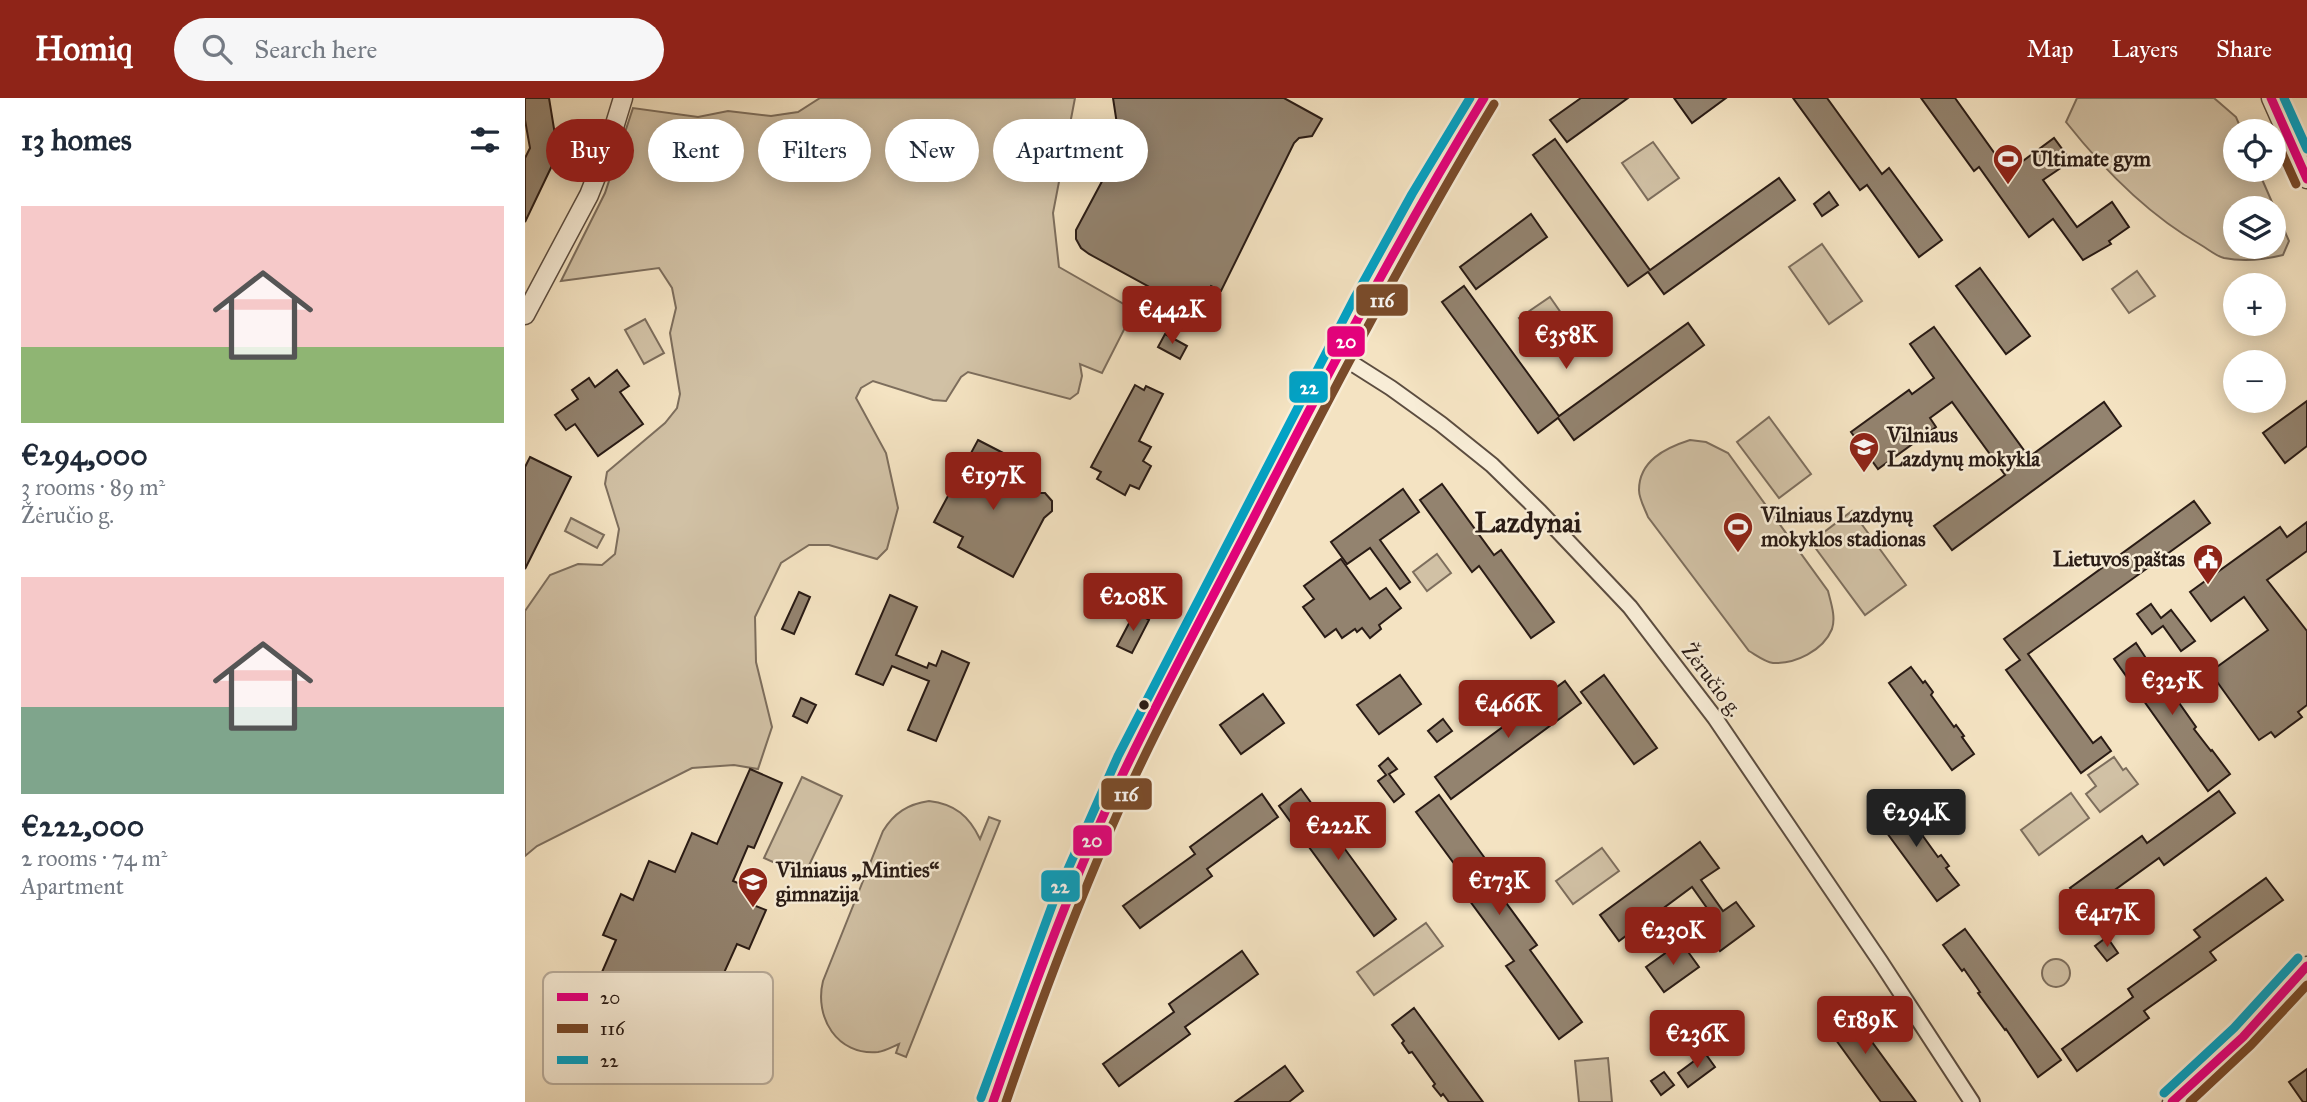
<!DOCTYPE html>
<html lang="en">
<head>
<meta charset="utf-8">
<style>
  body { margin:0; font-family:"IM FELL Great Primer",serif; background:#f6f6f7; color:#1f2937; height:100vh; display:flex; flex-direction:column; font-size:26px; white-space:nowrap }
  * { box-sizing:border-box; margin:0 }
  p { font-size:23px; color:#747a83 }
  .icon { flex:none; width:38px; height:38px; fill:none; stroke:currentColor; stroke-width:2; stroke-linecap:round; stroke-linejoin:round }
  .map { position:relative; flex:1; overflow:hidden }
  .side { display:flex; flex-direction:column; background:#fff; width:525px }
  .side>* { flex:none }
  .hud { position:absolute; left:21px; top:21px; width:665px; height:63px; display:flex; gap:14px }
  .fabs { position:absolute; left:1698px; top:21px; display:grid; gap:14px }
  .fabs a { display:grid; place-items:center; width:63px; height:63px; border-radius:50%; background:#fff; box-shadow:0 4px 18px #0003; font-size:35px }
  .price { position:absolute; translate:-50% -60px; padding:0 16px; border-radius:7px; background:#8f2418; color:#fff; font-size:23px; line-height:46px; filter:drop-shadow(0 2px 4px #0008) }
  .price::after { content:''; position:absolute; left:50%; top:42px; width:21px; height:16px; margin-left:-10px; background:inherit; clip-path:polygon(0 0,100% 0,50% 100%) }
  .price.active { background:#222; color:#fff }
  ul { padding:0; list-style:none }
  li { display:grid; align-content:center; gap:14px; height:371px; padding:0 21px }
  li span { display:grid; place-items:center; height:217px; border-radius:0px; color:#555 }
  li>.icon { margin-inline-start:auto }
  span .icon { width:126px; height:126px; fill:#fffc; stroke-width:1 }
  li b { font-size:30px }
  h2 { display:flex; justify-content:space-between; align-items:center; height:84px; padding:0 21px; font-size:30px }
  .pill { padding:0 24px; border-radius:32px; background:#fff; box-shadow:0 4px 18px #0003; font-size:24px; line-height:63px }
  .pill.active { background:#8f2418; color:#fff }
  header { display:flex; align-items:center; gap:42px; box-sizing:border-box; height:98px; padding:0 35px; background:#8f2418; color:#fff }
  header strong { font-size:33px }
  nav { display:flex; gap:38px; margin-inline-start:auto; font-size:24px }
  .search { width:490px; height:63px; background:#f6f6f7; display:flex; align-items:center; gap:18px; box-sizing:border-box; padding:0 24px; border-radius:38px; color:#747a83; font-size:26px }
  main { display:flex; flex:1; min-height:0 }
  .map>svg:first-child { display:block }
</style>
</head>
<body>
<header>
<strong>Homiq</strong>
<div class="search"><svg class="icon" aria-label="search" viewBox="0 0 24 24"><circle cx="10" cy="10" r="6"/><path d="M15 15l6 6"/></svg>Search here</div>
<nav><a>Map</a><a>Layers</a><a>Share</a></nav>
</header>
<main>
<section class="side">
<h2>13 homes<svg class="icon" aria-label="filters" viewBox="0 0 24 24"><path d="M4 7h16M4 17h16"/><circle cx="9" cy="7" r="2"/><circle cx="15" cy="17" r="2"/></svg></h2>
<ul>
<li><span style="background:linear-gradient(#f6c9c9 65%,#8fb573 0)"><svg class="icon" aria-label="home" viewBox="0 0 24 24"><path d="M3 11l9-7 9 7M6 9v11h12V9"/></svg></span><div><b>€294,000</b><p>3 rooms · 89 m²</p><p>Žėručio g.</p></div></li>
<li><span style="background:linear-gradient(#f6c9c9 60%,#7fa58c 0)"><svg class="icon" aria-label="home" viewBox="0 0 24 24"><path d="M3 11l9-7 9 7M6 9v11h12V9"/></svg></span><div><b>€222,000</b><p>2 rooms · 74 m²</p><p>Apartment</p></div></li>
</ul>
</section>
<div class="map">
<svg width="1782" height="1004" viewBox="0 0 1782 1004">
  <rect width="100%" height="100%" fill="#f4e3c2"/>
  <filter id="stains"><feTurbulence type="fractalNoise" baseFrequency=".00286" numOctaves="4"/><feColorMatrix values="0 0 0 0 .2 0 0 0 0 .09 0 0 0 0 .02 0 0 0 .5 -.17"/></filter>
  <radialGradient id="worn" r=".72"><stop offset=".6" stop-color="#630" stop-opacity="0"/><stop offset="1" stop-color="#630" stop-opacity=".3"/></radialGradient>
  <g fill="#d1c1a5" stroke="#7d6e5d" stroke-width="2" fill-rule="evenodd">
    <polygon points="295,0 550,0 528,115 534,169 609,212 577,275 555,266 557,278 553,295 545,301 443,274 436,279 421,303 408,302 348,283 336,290 331,300 361,355 373,410 362,451 352,461 304,447 284,447 256,465 230,519 231,564 247,629 233,671 209,667 167,670 12,748 0,758 0,513 25,477 53,466 77,467 90,456 94,431 80,386 82,374 140,325 152,310 155,296 145,235 151,210 147,190 134,170 36,183 80,95 108,10 173,19 203,13 246,18 273,14"/>
    <path d="M 1552,0 L 1689,0 L 1711,19 L 1717,33 L 1710,33 L 1710,72 L 1733,72 L 1764,143 L 1758,157 C 1738,162 1719,164 1699,160 C 1691,158 1683,151 1676,147 C 1623,117 1579,72 1541,24 ZM 1710,110 L 1748,110 L 1748,149 L 1710,149 Z"/>
    <polygon points="1128,44 1154,80 1123,102 1097,65"/>
    <polygon points="1297,146 1337,203 1304,226 1264,169"/>
    <polygon points="1612,173 1630,198 1604,215 1587,191"/>
    <polygon points="1025,199 1050,235 1019,256 994,220"/>
    <polygon points="120,221 139,255 119,266 100,232"/>
    <polygon points="1244,319 1286,376 1254,400 1212,344"/>
    <path d="M 1165,342 L 1181,344 L 1203,355 L 1303,493 C 1306,505 1311,519 1307,531 C 1298,553 1270,566 1248,565 C 1240,564 1231,557 1224,553 L 1123,419 C 1120,411 1114,401 1114,392 C 1114,363 1140,350 1165,342 Z"/>
    <polygon points="1327,413 1381,487 1340,517 1286,444"/>
    <polygon points="46,420 79,437 72,450 40,433"/>
    <polygon points="912,456 926,475 902,493 888,474"/>
    <polygon points="1589,659 1598,672 1601,670 1613,686 1575,714 1561,696 1571,688 1563,677"/>
    <polygon points="277,679 317,698 279,778 239,760"/>
    <polygon points="1546,695 1564,720 1514,757 1496,732"/>
    <path d="M 404,703 C 430,706 444,718 455,741 L 464,719 L 475,723 L 381,959 L 371,955 L 374,946 C 367,949 360,953 353,954 C 312,958 289,919 298,883 L 358,733 C 369,715 383,706 404,703 Z"/>
    <polygon points="1077,750 1094,773 1048,806 1031,783"/>
    <polygon points="901,825 918,848 849,897 832,874"/>
    <circle cx="1531" cy="875" r="14"/>
    <polygon points="1083,960 1087,1004 1054,1004 1050,963"/>
  </g>
  <g fill="#93836f" stroke="#291b15" stroke-width="2">
    <polygon points="0,0 24,0 33,55 0,124 0,60 5,50 0,22"/>
    <polygon points="588,0 759,0 797,21 787,38 774,40 769,45 696,193 686,188 675,207 663,201 659,208 564,156 556,150 551,141 551,132 590,59 595,46"/>
    <polygon points="1056,0 1103,0 1042,44 1025,22"/>
    <polygon points="1149,0 1201,0 1167,25"/>
    <polygon points="1268,0 1302,0 1357,76 1364,70 1417,142 1394,159 1342,87 1335,92"/>
    <polygon points="1396,0 1430,0 1483,74 1529,40 1546,63 1518,82 1552,129 1587,104 1604,129 1584,143 1586,146 1558,162 1528,121 1504,139 1454,69 1449,73"/>
    <polygon points="1030,41 1125,172 1254,80 1270,102 1139,196 1123,174 1103,188 1008,57"/>
    <polygon points="1304,94 1313,107 1297,118 1289,106"/>
    <polygon points="1006,116 1022,139 951,191 935,169"/>
    <polygon points="1455,170 1505,238 1481,256 1431,188"/>
    <polygon points="939,188 1034,318 1163,225 1179,247 1049,342 1033,320 1013,335 917,204"/>
    <polygon points="1409,229 1504,359 1579,304 1596,328 1427,452 1409,428 1480,377 1427,304 1405,320 1411,329 1353,371 1326,334 1384,292 1387,296 1409,280 1385,246"/>
    <polygon points="640,236 662,248 655,261 633,249"/>
    <polygon points="92,272 104,288 95,294 118,326 73,358 50,326 41,332 30,317 53,301 47,292 64,280 70,289"/>
    <polygon points="610,287 619,292 621,288 638,296 614,343 626,349 618,363 626,368 614,391 605,387 600,397 572,381 576,374 566,369"/>
    <polygon points="1782,303 1782,348 1760,365 1738,335"/>
    <polygon points="453,342 486,359 473,382 505,398 512,395 520,395 527,403 527,413 519,420 488,479 433,449 438,439 409,424"/>
    <polygon points="5,359 46,379 0,471 0,369"/>
    <polygon points="917,386 969,457 976,452 1029,524 1006,540 954,468 947,474 895,402"/>
    <polygon points="878,391 894,414 855,442 885,484 875,491 845,450 822,466 806,444"/>
    <polygon points="1669,403 1685,425 1503,556 1568,645 1576,639 1586,653 1556,675 1481,572 1495,562 1479,541"/>
    <polygon points="1782,424 1782,453 1742,482 1782,533 1782,607 1773,614 1777,619 1750,639 1746,634 1734,642 1685,574 1743,532 1719,499 1686,523 1665,494 1755,429 1762,439"/>
    <polygon points="816,461 845,501 861,490 876,510 854,527 856,531 845,540 837,530 832,534 830,531 817,540 811,531 800,539 778,509 789,501 779,488"/>
    <polygon points="274,494 285,499 269,536 257,531"/>
    <polygon points="365,497 392,509 371,557 402,570 404,565 411,568 417,553 444,565 411,643 383,632 404,583 367,568 358,587 331,576"/>
    <polygon points="1626,506 1636,520 1646,512 1670,543 1656,553 1638,528 1627,536 1612,516"/>
    <polygon points="610,514 624,522 607,555 592,548"/>
    <polygon points="1611,545 1643,594 1645,592 1671,629 1669,631 1686,653 1687,652 1705,676 1683,693 1589,561"/>
    <polygon points="1386,569 1398,585 1400,583 1408,594 1406,597 1429,629 1431,627 1439,638 1437,639 1449,656 1427,672 1364,585"/>
    <polygon points="875,577 896,606 854,636 832,607"/>
    <polygon points="1079,577 1132,650 1109,666 1056,594"/>
    <polygon points="1040,583 1056,605 926,701 910,679"/>
    <polygon points="738,596 759,625 716,656 695,627"/>
    <polygon points="276,600 291,607 282,625 268,618"/>
    <polygon points="918,621 927,633 912,644 903,633"/>
    <polygon points="863,660 872,671 864,676 879,696 869,704 853,683 861,677 854,668"/>
    <polygon points="225,671 257,685 229,750 223,748 208,783 234,794 228,807 241,812 224,851 212,846 194,886 182,880 159,932 147,927 125,976 86,959 96,934 84,929 100,892 74,881 91,842 78,837 96,796 108,802 124,763 150,774 167,735 192,746"/>
    <polygon points="776,691 871,821 849,838 754,708"/>
    <polygon points="1694,693 1710,715 1639,767 1634,760 1562,812 1545,790 1617,738 1622,745"/>
    <polygon points="737,696 753,719 682,771 687,778 615,830 598,808 670,756 665,749"/>
    <polygon points="914,697 967,770 960,776 1012,847 1005,852 1057,924 1034,941 981,868 989,863 936,791 944,786 891,714"/>
    <polygon points="1370,699 1382,716 1385,715 1392,725 1390,727 1413,759 1416,757 1424,768 1421,770 1434,787 1412,803 1348,716"/>
    <polygon points="1175,744 1194,770 1176,782 1198,813 1211,804 1229,828 1195,853 1177,829 1189,820 1167,789 1094,843 1075,817"/>
    <polygon points="1741,780 1758,802 1685,854 1691,862 1619,913 1624,920 1552,973 1537,951 1608,899 1603,891 1675,839 1669,832"/>
    <polygon points="1440,831 1536,962 1513,979 1481,931 1480,932 1453,895 1455,894 1439,871 1437,873 1418,847"/>
    <polygon points="1582,839 1593,855 1582,863 1570,848"/>
    <polygon points="1156,844 1174,869 1139,894 1121,869"/>
    <polygon points="717,853 733,876 660,929 665,936 594,988 578,966 649,914 644,906"/>
    <polygon points="1317,903 1391,1004 1356,1004 1295,920"/>
    <polygon points="889,910 958,1004 924,1004 918,996 916,998 908,988 910,986 887,954 884,955 877,945 879,943 867,927"/>
    <polygon points="1180,955 1190,969 1163,989 1153,975"/>
    <polygon points="760,968 778,993 764,1004 710,1004"/>
    <polygon points="1782,971 1782,1004 1778,1004 1764,984"/>
    <polygon points="1139,974 1149,987 1136,997 1126,983"/>
  </g>
  <g fill="none" stroke-linecap="round" stroke-linejoin="round">
    <g stroke="#5c4d40" stroke-width="18">
      <polyline id="minor" points="814,257 866,290 916,326 967,367 1015,414 1105,509 1190,620 1355,863 1447,1004"/>
    </g>
    <g stroke="#5c4d40" stroke-width="21">
      <g id="tertiary">
        <polyline points="1746,0 1782,81"/>
        <polyline points="0,217 64,97 83,49 98,0"/>
        <path d="M 468,1004 C 498,917 530,831 566,746 C 614,635 673,527 729,419 C 801,278 875,135 959,0"/>
        <path d="M 1647,1004 C 1695,962 1742,917 1782,868"/>
      </g>
    </g>
    <use href="#minor" stroke="#f8edd7" stroke-width="14"/>
    <use href="#tertiary" stroke="#f8edd7" stroke-width="18"/>
    <g stroke="#f8edd7" stroke-width="14">
      <g id="bus-1">
        <polyline points="1746,0 1782,81"/>
        <path d="M 468,1004 C 503,903 540,802 584,705 C 629,608 680,514 729,419 C 802,277 876,136 959,0"/>
        <polyline points="1647,1004 1718,939 1782,868"/>
      </g>
    </g>
    <g stroke="#f8edd7" stroke-width="14">
      <g id="bus-2">
        <polyline points="1748,35 1771,86"/>
        <path d="M 481,1004 C 515,905 552,807 594,712 C 639,614 691,519 741,423 C 813,282 887,142 969,6"/>
        <polyline points="1665,1004 1726,947 1782,887"/>
      </g>
    </g>
    <g stroke="#f8edd7" stroke-width="14">
      <g id="bus-3">
        <polyline points="1759,0 1782,51"/>
        <polyline points="1639,995 1709,930 1773,860"/>
        <polyline points="456,1000 528,805 593,658 829,201 887,96 945,0"/>
      </g>
    </g>
    <use href="#bus-1" stroke="#e5007d" stroke-width="9"/>
    <use href="#bus-2" stroke="#7a4b2a" stroke-width="9"/>
    <use href="#bus-3" stroke="#02a2c5" stroke-width="9"/>
  </g>
  <defs>
    <g id="stadium-pin" transform="scale(1.575)"><path d="M0 17L-7.5 6A9.5 9.5 0 1 1 7.5 6Z" fill="#8f2418" stroke="#f8edd7"/><path d="M0-5a6.5 5 0 1 0 0 10a6.5 5 0 1 0 0-10ZM-3.5-1.8h7v3.6h-7Z" fill="#fff"/></g>
    <g id="school-pin" transform="scale(1.575)"><path d="M0 17L-7.5 6A9.5 9.5 0 1 1 7.5 6Z" fill="#8f2418" stroke="#f8edd7"/><path d="M0-5L7-2L0 1L-7-2ZM-4 1L0 2.5L4 1V4Q0 6-4 4Z" fill="#fff"/></g>
    <g id="civic-pin" transform="scale(1.575)"><path d="M0 17L-7.5 6A9.5 9.5 0 1 1 7.5 6Z" fill="#8f2418" stroke="#f8edd7"/><path d="M-.6-6.5H3V-4.5H.6V-3L4-1V1h2V6H-6V1h2V-1L-.6-3ZM-1.2 2.5V6h2.4V2.5Z" fill="#fff"/></g>
  </defs>
  <g fill-rule="evenodd">
    <use href="#stadium-pin" x="1483" y="61"/>
    <use href="#school-pin" x="1339" y="349"/>
    <use href="#stadium-pin" x="1213" y="429"/>
    <use href="#civic-pin" x="1683" y="461"/>
    <use href="#school-pin" x="228" y="784"/>
  </g>
  <circle fill="#291b15" stroke="#f8edd7" stroke-width="2.5" cx="619" cy="607" r="6"/>
  <g text-anchor="middle" dominant-baseline="central" stroke-width="5" stroke-linejoin="round" paint-order="stroke">
    <g font-size="21" font-weight="bold" fill="#291b15" stroke="#f8edd7" text-anchor="start">
      <text x="1506" y="61">Ultimate gym</text>
      <text x="1362" y="337">Vilniaus<tspan x="1362" dy="24">Lazdynų mokykla</tspan></text>
      <text x="1236" y="417">Vilniaus Lazdynų<tspan x="1236" dy="24">mokyklos stadionas</tspan></text>
      <text x="1660" y="461" text-anchor="end">Lietuvos paštas</text>
      <text x="251" y="772">Vilniaus „Minties“<tspan x="251" dy="24">gimnazija</tspan></text>
    </g>
    <g font-size="21" fill="#291b15" stroke="#f8edd7">
      <text transform="translate(1187 582) rotate(53)">Žėručio g.</text>
    </g>
    <g font-size="28" font-weight="bold" fill="#291b15" stroke="#f8edd7">
      <text x="1003" y="424">Lazdynai</text>
    </g>
  </g>
  <rect x="18" y="874" width="230" height="112" rx="10" fill="#f8edd7" stroke="#baae9d" stroke-width="2"/>
  <rect x="32" y="895" width="31" height="8" fill="#e5007d"/>
  <rect x="32" y="926" width="31" height="9" fill="#7a4b2a"/>
  <rect x="32" y="958" width="31" height="8" fill="#02a2c5"/>
  <g font-size="19" fill="#291b15">
    <text x="75" y="906">20</text>
    <text x="75" y="937">116</text>
    <text x="75" y="969">22</text>
  </g>
  <g stroke="#f8edd7" stroke-width="2.5">
    <rect x="830" y="185" width="54" height="34" rx="7" fill="#7a4b2a"/>
    <rect x="801" y="227" width="40" height="33" rx="7" fill="#e5007d"/>
    <rect x="763" y="272" width="41" height="34" rx="7" fill="#02a2c5"/>
    <rect x="575" y="679" width="53" height="34" rx="7" fill="#7a4b2a"/>
    <rect x="547" y="726" width="41" height="33" rx="7" fill="#e5007d"/>
    <rect x="515" y="771" width="41" height="34" rx="7" fill="#02a2c5"/>
  </g>
  <g font-size="19" text-anchor="middle" font-weight="bold" fill="#fff">
    <text x="857" y="209">116</text>
    <text x="821" y="250">20</text>
    <text x="784" y="296">22</text>
    <text x="601" y="703">116</text>
    <text x="567" y="749">20</text>
    <text x="535" y="795">22</text>
  </g>
  <rect width="100%" height="100%" filter="url(#stains)"/>
  <rect width="100%" height="100%" fill="url(#worn)"/>
</svg>
<div class="fabs">
<a><svg class="icon" aria-label="locate" viewBox="0 0 24 24"><circle cx="12" cy="12" r="6"/><path d="M12 2v4M12 18v4M2 12h4M18 12h4"/></svg></a>
<a><svg class="icon" aria-label="layers" viewBox="0 0 24 24"><path d="M12 4l9 5-9 5-9-5zM3 14l9 5 9-5"/></svg></a>
<a>+</a>
<a>−</a>
</div>
<b class="price" style="left:647px;top:248px">€442K</b>
<b class="price" style="left:1041px;top:273px">€358K</b>
<b class="price" style="left:468px;top:414px">€197K</b>
<b class="price" style="left:608px;top:535px">€208K</b>
<b class="price" style="left:1647px;top:619px">€325K</b>
<b class="price" style="left:983px;top:642px">€466K</b>
<b class="price active" style="left:1391px;top:751px">€294K</b>
<b class="price" style="left:813px;top:764px">€222K</b>
<b class="price" style="left:974px;top:819px">€173K</b>
<b class="price" style="left:1582px;top:851px">€417K</b>
<b class="price" style="left:1148px;top:869px">€230K</b>
<b class="price" style="left:1340px;top:958px">€189K</b>
<b class="price" style="left:1172px;top:972px">€236K</b>
<div class="hud">
<a class="pill active">Buy</a>
<a class="pill">Rent</a>
<a class="pill">Filters</a>
<a class="pill">New</a>
<a class="pill">Apartment</a>
</div>
</div>
</main>
</body>
</html>
